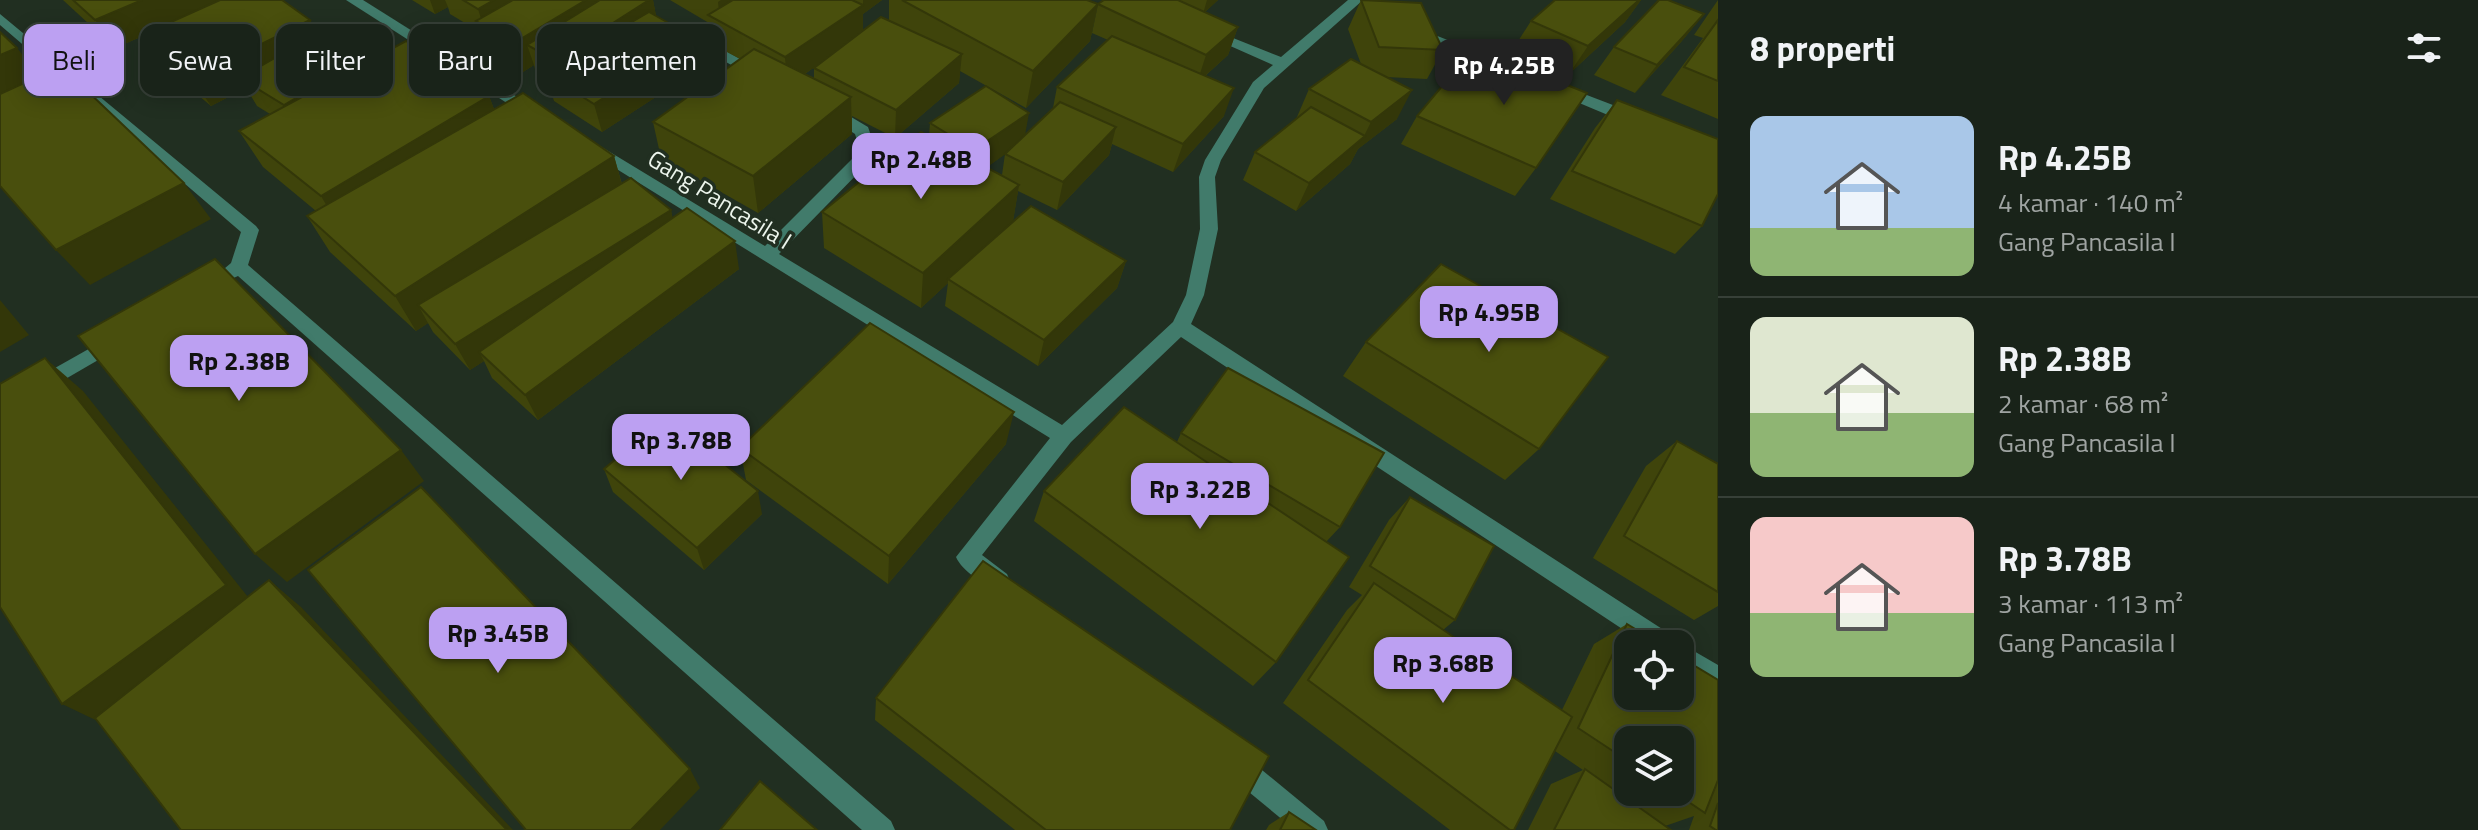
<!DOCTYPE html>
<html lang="id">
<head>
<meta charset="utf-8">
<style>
  body { margin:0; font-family:"Titillium Web",sans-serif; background:#222b22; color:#f1f3f6; height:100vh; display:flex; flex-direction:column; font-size:30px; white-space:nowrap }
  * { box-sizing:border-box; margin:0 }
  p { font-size:26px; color:#9fa4a2 }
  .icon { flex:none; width:44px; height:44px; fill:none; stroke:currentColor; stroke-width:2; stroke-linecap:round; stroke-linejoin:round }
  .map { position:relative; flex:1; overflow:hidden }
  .sheet { display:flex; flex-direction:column; background:#192319; width:760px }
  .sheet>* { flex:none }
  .guide { position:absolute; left:24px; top:24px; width:760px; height:72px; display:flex; gap:16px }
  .tools { position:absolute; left:1614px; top:630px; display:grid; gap:16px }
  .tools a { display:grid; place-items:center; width:80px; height:80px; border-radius:16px; background:#192319; box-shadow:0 4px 20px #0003,0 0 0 2px #374038; font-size:40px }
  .price { position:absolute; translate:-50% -68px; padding:0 18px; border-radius:16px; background:#bca0f2; color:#111; font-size:26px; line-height:52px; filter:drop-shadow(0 2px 4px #0008) }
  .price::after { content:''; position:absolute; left:50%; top:48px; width:24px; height:18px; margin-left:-12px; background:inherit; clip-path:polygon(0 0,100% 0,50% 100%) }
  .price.active { background:#222; color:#fff }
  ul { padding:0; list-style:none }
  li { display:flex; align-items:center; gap:24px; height:200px; padding:0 32px }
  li+li { border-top:2px solid #374038 }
  li span { display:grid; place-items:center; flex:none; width:224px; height:160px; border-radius:16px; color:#555 }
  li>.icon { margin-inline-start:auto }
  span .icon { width:96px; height:96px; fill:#fffc; stroke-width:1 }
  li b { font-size:34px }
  h2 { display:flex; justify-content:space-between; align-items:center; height:96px; padding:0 32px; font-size:34px }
  .pill { padding:0 28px; border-radius:16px; background:#192319; box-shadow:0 4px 20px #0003,0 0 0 2px #374038; font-size:28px; line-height:72px }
  .pill.active { background:#bca0f2; color:#111 }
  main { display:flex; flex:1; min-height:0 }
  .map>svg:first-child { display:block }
</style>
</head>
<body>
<main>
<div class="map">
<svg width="1718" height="830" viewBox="0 0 1718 830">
  <rect width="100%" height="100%" fill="#212f21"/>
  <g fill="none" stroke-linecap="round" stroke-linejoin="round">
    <g fill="#417b6b" fill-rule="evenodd">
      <polygon points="346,0 363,0 541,112 539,116 527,116"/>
      <path d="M 1348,0 L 1363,0 L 1264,88 L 1221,160 L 1215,177 L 1218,229 L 1204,295 L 1191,324 L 1673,636 L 1677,644 L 1645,644 L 1181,337 L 1071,442 L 982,555 L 1007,574 L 1010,581 L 1007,588 L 999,591 C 985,586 962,571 956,557 L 1050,438 L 586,150 L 588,146 L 600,146 L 765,246 L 854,157 L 859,147 L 855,134 L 822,112 L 824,108 L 836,108 L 868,127 L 875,147 L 867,164 L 779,254 L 1062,425 L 1173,322 L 1186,295 L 1200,229 L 1199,177 L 1205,160 L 1253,82 L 1273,65 L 1201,33 L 1213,30 L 1281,57 Z"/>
      <polygon points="0,14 256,226 259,230 248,265 891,821 895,830 862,830 238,276 227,281 221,279 218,274 231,263 241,232 0,25"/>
      <polygon points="675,23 764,72 767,75 764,78 754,78 670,30 668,27"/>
      <polygon points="1414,27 1497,59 1499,62 1492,67 1487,65 1409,34 1407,31"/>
      <polygon points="1558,84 1639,115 1641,119 1639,123 1627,123 1553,92 1553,86"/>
      <polygon points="117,333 126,340 124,345 0,417 0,399"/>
      <polygon points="1680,643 1718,665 1718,690 1680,667 1680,644 1677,644"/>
      <polygon points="1236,752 1245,756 1324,821 1328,830 1295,830 1227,774 1223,765 1227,756"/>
    </g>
  </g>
  <g fill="#3f440b" fill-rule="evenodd">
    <polygon points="63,0 282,0 310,20 317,34 372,53 374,58 489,96 494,109 614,156 622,184 671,210 672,218 739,269 538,420 492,378 484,361 470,370 433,332 428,323 416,331 330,252 307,216 316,211 263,167 239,131 270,114 257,106 246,88 211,106 161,64 143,36 115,48"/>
    <polygon points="412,0 653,0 656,16 702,67 602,132 554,101 547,79 536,73 534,65 523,72 486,49 480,32 450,14 448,7 435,14"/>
    <path d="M 670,0 L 882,0 L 863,14 L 863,31 L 889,21 L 889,0 L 1087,0 L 1098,4 L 1090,41 L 1026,108 L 960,71 L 959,83 L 895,138 L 852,116 L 852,134 L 758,213 L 661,158 L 653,122 L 740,59 L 712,44 L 709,23 ZM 828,57 L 814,68 L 814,78 L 805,74 Z"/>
    <path d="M 1104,0 L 1218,0 L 1205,12 L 1238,27 L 1228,55 L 1205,76 L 1224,116 L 1173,172 L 1112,144 L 1109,155 L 1057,210 L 1018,191 L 1013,221 L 999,234 L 1126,261 L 1117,288 L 1038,366 L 945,306 L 948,283 L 921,308 L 824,248 L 822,212 L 929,136 L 930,123 L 1025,135 L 1053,108 L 1057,87 L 1108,40 L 1092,33 L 1098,4 ZM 1005,154 L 1002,175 L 987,167 Z"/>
    <polygon points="1361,0 1443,50 1427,79 1386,77 1397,119 1358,149 1350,164 1296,211 1243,180 1255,152 1298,118 1297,117 1309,89 1361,64 1348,29"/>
    <polygon points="1555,0 1641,0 1625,22 1569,74 1513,49 1531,21"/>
    <polygon points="1718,0 1718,119 1661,95 1703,38 1694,35"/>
    <polygon points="1704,14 1681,42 1635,93 1594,75 1614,47"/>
    <polygon points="1617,100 1702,226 1675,254 1550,199 1595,128"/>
    <polygon points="1417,116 1536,168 1515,196 1401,144"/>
    <polygon points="1366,342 1539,449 1505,480 1343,376"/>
    <polygon points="1181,433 1340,527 1326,542 1276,662 1253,686 1034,521 1044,491 1177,442"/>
    <polygon points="1677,441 1718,464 1718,606 1694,620 1593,558 1646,466"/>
    <polygon points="1006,444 888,584 746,480 740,448"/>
    <polygon points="604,469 762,514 704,570 613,492"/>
    <path d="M 1410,497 L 1455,620 L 1443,630 L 1562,710 L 1594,644 L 1627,624 L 1718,680 L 1718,830 L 1689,830 L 1694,816 L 1665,826 L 1671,830 L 1528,830 L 1551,784 L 1583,770 L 1555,751 L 1514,830 L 1450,830 L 1283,703 L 1347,610 L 1362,595 L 1349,587 L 1389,520 ZM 1628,740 L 1680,792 L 1628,792 Z"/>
    <polygon points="876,698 1230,830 1015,830 875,720"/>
    <polygon points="1289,812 1316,830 1266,830 1269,825"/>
  </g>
  <g fill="#333709">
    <polygon points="142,0 220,0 220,2 115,48 95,20"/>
    <polygon points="430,0 445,0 448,7 435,14"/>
    <polygon points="494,0 554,0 483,25 478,9"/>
    <polygon points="586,0 619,0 527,45 534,65 523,72 514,43"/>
    <polygon points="649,0 653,0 658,26 562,84 555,60"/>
    <polygon points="721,0 772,0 720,22 718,2"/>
    <polygon points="863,0 882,0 863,14 863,34 787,86 785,57 863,5"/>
    <polygon points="1207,0 1218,0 1203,14"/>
    <polygon points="1639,0 1641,0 1625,22 1569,74 1588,46"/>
    <polygon points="1098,4 1090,41 1026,108 1033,71"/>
    <polygon points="1704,14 1681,42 1635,93 1657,65"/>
    <polygon points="310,20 325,49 240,78 246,88 211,106 192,78"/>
    <polygon points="1238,27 1228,55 1197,83 1206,55"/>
    <polygon points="697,39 702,67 602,132 594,104"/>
    <polygon points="17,48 47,85 0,106 0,55"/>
    <polygon points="372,53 385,82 284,105"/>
    <polygon points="962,54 959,83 895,138 896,110"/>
    <polygon points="1234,88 1224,116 1173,172 1183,144"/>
    <polygon points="1412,90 1397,119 1358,149 1350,164 1296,211 1309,183 1363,138 1371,122"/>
    <polygon points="489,96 503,133 342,232 321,196"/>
    <polygon points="851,97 852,134 758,213 753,176"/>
    <polygon points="1029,113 1024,141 970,179 974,150"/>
    <polygon points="1116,127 1109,155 1057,210 1063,182"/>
    <polygon points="614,156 624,193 418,305 428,323 416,331 395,296"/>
    <polygon points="184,183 211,219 90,285 56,250"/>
    <polygon points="1019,185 1013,221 950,280 948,279 948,283 921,308 923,273"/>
    <polygon points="671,210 677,238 479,352 484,361 470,370 455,344"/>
    <polygon points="735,241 739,269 538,420 525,395"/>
    <polygon points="1126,261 1117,288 1038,366 1044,340"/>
    <polygon points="0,300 29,335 0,352"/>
    <polygon points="45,358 83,391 260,612 108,726 62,704"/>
    <polygon points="1014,412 1006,444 888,584 889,556"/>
    <polygon points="401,450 424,481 287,582 255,554"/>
    <polygon points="758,491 762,514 704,570 697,548"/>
    <polygon points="269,580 301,607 513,830 507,830"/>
    <polygon points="690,769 700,788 660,830 631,830"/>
  </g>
  <g fill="#494f0d" stroke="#333709" stroke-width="2">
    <polygon points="73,0 142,0 95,20"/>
    <polygon points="220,0 282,0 310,20 192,78 142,35"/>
    <polygon points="463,0 494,0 478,9"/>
    <polygon points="513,0 586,0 514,43 476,21"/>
    <polygon points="600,0 649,0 555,60 527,45"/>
    <polygon points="733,0 852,0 863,5 785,57 708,15"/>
    <polygon points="902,0 1087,0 1098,4 1033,71"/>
    <polygon points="1104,0 1178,0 1238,27 1206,55 1098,4"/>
    <polygon points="1361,0 1421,3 1443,50 1379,47"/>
    <polygon points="1555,0 1639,0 1588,46 1531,21"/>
    <polygon points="1659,0 1668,0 1704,14 1657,65 1614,47"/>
    <polygon points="649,12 697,39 594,104 545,73"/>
    <polygon points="881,17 962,54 896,110 814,68"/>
    <polygon points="1718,20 1718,81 1684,67"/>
    <polygon points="327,28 372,53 284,105 240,78"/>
    <polygon points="0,32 17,48 0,55"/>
    <polygon points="1112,36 1234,88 1183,144 1057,87"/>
    <polygon points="406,41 489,96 321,196 239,131"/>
    <polygon points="1474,48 1587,93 1536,168 1417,116"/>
    <polygon points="754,49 851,97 753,176 653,122"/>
    <polygon points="1351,59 1412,90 1371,122 1309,89"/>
    <polygon points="61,66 184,183 56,250 0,186 0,94"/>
    <polygon points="986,86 1029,113 974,150 930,123"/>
    <polygon points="523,93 614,156 395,296 307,216"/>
    <polygon points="1617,100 1718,139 1718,194 1702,226 1572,171"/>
    <polygon points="1060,102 1116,127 1063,182 1005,154"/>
    <polygon points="1311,107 1365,136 1309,183 1255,152"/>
    <polygon points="921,132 1019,185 923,273 822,212"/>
    <polygon points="631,178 671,210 455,344 418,305"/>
    <polygon points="1031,206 1126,261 1044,340 948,279"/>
    <polygon points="687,208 735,241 525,395 479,352"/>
    <polygon points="215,259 401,450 255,554 78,336"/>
    <polygon points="1441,264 1608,357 1539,449 1366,342"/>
    <polygon points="870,323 1014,412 889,556 740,448"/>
    <polygon points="45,358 226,585 62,704 0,607 0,384"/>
    <polygon points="1228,368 1384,453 1340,527 1181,433"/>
    <polygon points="1124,407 1349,557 1276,662 1044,491"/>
    <polygon points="665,417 758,491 697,548 604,469"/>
    <polygon points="1677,441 1718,464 1718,592 1624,536"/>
    <polygon points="421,487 690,769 631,830 526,830 308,570"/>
    <polygon points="1410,497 1494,546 1455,620 1370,566"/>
    <polygon points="983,561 1269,756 1230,830 1046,830 876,698"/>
    <polygon points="269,580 507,830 181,830 95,718"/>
    <polygon points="1374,583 1572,717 1514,830 1510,830 1308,680"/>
    <polygon points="1627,624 1660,644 1628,644 1628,696 1680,696 1680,657 1718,680 1718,780 1705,813 1674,792 1680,792 1680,740 1628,740 1628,761 1578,728"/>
    <polygon points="1585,769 1671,830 1554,830"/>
    <polygon points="760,781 817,830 720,830"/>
    <polygon points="1718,803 1718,830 1716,830 1710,826"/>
    <polygon points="1289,812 1316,830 1280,830"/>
  </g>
  <g text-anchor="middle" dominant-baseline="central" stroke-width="7" stroke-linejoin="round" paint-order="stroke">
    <g font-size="24" fill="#ecf5ec" stroke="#212f21">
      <text transform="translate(720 199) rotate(32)">Gang Pancasila I</text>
    </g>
  </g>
</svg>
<div class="tools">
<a><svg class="icon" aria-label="locate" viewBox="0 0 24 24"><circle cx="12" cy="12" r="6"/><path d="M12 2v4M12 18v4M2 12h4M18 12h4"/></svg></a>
<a><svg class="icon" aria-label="layers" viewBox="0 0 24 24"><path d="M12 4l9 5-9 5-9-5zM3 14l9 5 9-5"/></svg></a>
</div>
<b class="price active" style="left:1504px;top:107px">Rp 4.25B</b>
<b class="price" style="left:921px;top:201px">Rp 2.48B</b>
<b class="price" style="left:1489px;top:354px">Rp 4.95B</b>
<b class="price" style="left:239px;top:403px">Rp 2.38B</b>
<b class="price" style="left:681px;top:482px">Rp 3.78B</b>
<b class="price" style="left:1200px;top:531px">Rp 3.22B</b>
<b class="price" style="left:498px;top:675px">Rp 3.45B</b>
<b class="price" style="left:1443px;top:705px">Rp 3.68B</b>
<div class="guide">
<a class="pill active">Beli</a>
<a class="pill">Sewa</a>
<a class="pill">Filter</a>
<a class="pill">Baru</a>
<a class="pill">Apartemen</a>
</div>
</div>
<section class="sheet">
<h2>8 properti<svg class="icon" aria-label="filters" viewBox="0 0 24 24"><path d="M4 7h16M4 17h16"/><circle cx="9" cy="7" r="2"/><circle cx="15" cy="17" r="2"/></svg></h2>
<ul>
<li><span style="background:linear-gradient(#a9c7e8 70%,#8fb573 0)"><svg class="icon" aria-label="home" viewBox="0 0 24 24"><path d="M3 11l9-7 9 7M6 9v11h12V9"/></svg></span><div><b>Rp 4.25B</b><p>4 kamar · 140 m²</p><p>Gang Pancasila I</p></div></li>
<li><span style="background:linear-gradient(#dfe7d0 60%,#8fb573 0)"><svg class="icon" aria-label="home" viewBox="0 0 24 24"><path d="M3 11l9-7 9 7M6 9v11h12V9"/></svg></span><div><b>Rp 2.38B</b><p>2 kamar · 68 m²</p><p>Gang Pancasila I</p></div></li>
<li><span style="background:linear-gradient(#f6c9c9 60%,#8fb573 0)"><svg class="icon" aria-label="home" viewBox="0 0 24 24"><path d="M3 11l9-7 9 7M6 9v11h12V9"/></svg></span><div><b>Rp 3.78B</b><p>3 kamar · 113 m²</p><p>Gang Pancasila I</p></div></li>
</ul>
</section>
</main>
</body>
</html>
